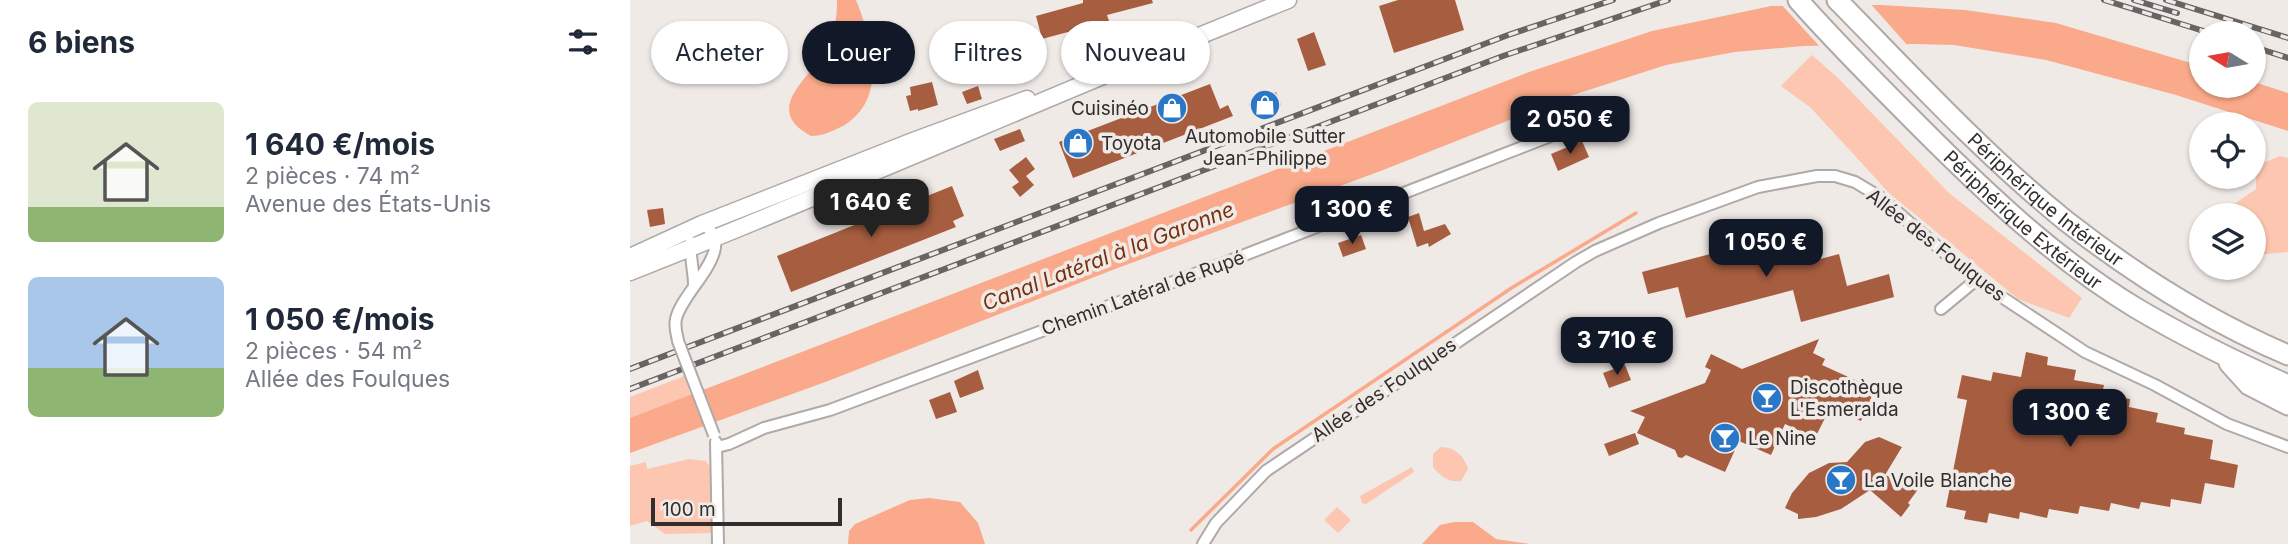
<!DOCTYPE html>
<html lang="fr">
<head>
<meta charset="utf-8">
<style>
  body { margin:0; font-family:Inter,sans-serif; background:#f2f2f3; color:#1f2937; height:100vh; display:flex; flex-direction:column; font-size:26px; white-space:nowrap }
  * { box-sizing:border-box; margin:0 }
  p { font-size:23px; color:#747a83 }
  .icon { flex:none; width:38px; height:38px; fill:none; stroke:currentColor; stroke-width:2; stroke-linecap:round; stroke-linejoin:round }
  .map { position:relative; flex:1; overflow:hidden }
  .panel { display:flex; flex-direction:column; background:#fff; width:630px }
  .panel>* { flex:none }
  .banner { position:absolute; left:21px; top:21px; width:665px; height:63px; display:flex; gap:14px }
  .needle { width:46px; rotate:281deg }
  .controls { position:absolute; left:1559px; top:21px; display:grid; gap:14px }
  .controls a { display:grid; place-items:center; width:77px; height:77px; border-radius:50%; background:#fff; box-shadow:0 2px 5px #0004; font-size:35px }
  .scale { position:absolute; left:21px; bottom:18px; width:191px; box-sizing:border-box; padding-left:7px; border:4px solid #312e2e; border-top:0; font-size:19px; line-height:24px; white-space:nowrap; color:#312e2e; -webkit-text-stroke:5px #f0eae7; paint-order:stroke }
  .price { position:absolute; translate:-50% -60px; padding:0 16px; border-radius:14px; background:#111827; color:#fff; font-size:23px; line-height:46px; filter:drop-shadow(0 2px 4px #0008) }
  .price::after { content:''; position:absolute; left:50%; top:42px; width:21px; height:16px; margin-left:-10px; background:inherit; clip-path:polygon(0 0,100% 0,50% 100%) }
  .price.on { background:#222; color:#fff }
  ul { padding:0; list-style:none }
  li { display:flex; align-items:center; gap:21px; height:175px; padding:0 28px }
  li span { display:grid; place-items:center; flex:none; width:196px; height:140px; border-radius:10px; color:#555 }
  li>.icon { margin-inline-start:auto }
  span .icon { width:84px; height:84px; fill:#fffc; stroke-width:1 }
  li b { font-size:30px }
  h2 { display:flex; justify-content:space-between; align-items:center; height:84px; padding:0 28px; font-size:30px }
  .pill { padding:0 24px; border-radius:32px; background:#fff; box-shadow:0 2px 5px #0004; font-size:24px; line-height:63px }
  .pill.on { background:#111827; color:#fff }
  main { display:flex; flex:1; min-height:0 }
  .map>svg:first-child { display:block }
</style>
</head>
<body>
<main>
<section class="panel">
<h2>6 biens<svg class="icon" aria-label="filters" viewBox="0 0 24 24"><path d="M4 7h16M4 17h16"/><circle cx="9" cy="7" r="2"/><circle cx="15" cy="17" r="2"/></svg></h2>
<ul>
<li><span style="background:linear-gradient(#dfe7d0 75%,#8fb573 0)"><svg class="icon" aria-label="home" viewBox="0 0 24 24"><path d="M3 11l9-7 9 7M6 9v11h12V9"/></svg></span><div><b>1 640 €/mois</b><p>2 pièces · 74 m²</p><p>Avenue des États-Unis</p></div></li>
<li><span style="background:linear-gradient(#a9c7e8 65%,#8fb573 0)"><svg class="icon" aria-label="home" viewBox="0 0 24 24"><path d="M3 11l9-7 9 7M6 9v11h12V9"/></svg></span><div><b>1 050 €/mois</b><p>2 pièces · 54 m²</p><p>Allée des Foulques</p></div></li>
</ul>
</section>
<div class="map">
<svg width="1658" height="544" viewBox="0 0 1658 544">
  <rect width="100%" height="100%" fill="#f0eae7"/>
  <g fill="#fcc6b0">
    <polygon points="1182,55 1207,77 1319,193 1452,298 1439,318 1388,299 1259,193 1181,108 1151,86"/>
    <polygon points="1650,156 1658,158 1658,252 1624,255 1624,215 1588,215 1626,189 1626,166"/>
    <polygon points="54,376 61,396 0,418 0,397"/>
    <path d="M 811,447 C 825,447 834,456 838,469 L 831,481 C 819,483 810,476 803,467 L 803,454 Z"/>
    <polygon points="59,459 76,461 82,470 82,533 35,534 17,521 0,526 0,466 16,462 17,469"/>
    <polygon points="782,467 784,472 736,504 732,503 730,496"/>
    <polygon points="707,507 721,520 708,533 694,520"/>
  </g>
  <g fill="#faaa8a">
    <path d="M 207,0 L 226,0 C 242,40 259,99 213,126 C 203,131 192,136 181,136 C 130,109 182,77 197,48 C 205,31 207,18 207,0 Z"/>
    <polygon points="1251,5 1335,10 1426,23 1571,66 1572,86 1624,86 1624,82 1658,93 1658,131 1546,95 1416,60 1324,45 1284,44 1173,46 1105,52 1036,65 940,96 748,172 485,269 198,381 0,453 0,418 899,72 1022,31 1141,6"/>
    <polygon points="299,498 330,502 348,523 355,544 218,544 219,531 225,524 280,500"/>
    <polygon points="824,522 843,522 866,539 900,544 792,544 810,525"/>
  </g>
  <polygon fill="#f0eae7" points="1238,1 1279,47 1192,49 1150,3"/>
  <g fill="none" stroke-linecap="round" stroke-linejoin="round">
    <polyline stroke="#faaa8a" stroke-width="3.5" points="561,530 643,449 883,287 1006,213"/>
  </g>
  <g fill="#a75e40">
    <polygon points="453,0 522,0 523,3 477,15 479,21 412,39 406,16 453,3"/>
    <polygon points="768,0 825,0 834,30 764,53 749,6"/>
    <polygon points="684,32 696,65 678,71 667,39"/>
    <polygon points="302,82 308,105 288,111 288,109 280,111 276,96 281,95 280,87"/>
    <polygon points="580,84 590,109 598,105 603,116 443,178 429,142"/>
    <polygon points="348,86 352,99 337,104 332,92"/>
    <polygon points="646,92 651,105 623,115 619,104"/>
    <polygon points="390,129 395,141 370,151 364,139"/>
    <polygon points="952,141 959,157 928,171 921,154"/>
    <polygon points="396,157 405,169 396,176 404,185 390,197 382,187 389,182 379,170"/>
    <polygon points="322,186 334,216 323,221 326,227 161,292 147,256"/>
    <polygon points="33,208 35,224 20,227 17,210"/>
    <polygon points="789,213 794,231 815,224 821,234 799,247 798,243 787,247 778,217"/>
    <polygon points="1171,230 1179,262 1209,254 1217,286 1259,274 1264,297 1171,322 1163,290 1056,318 1048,287 1018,294 1012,272"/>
    <polygon points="731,235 736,249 713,257 708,243"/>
    <polygon points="1189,339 1183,353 1195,359 1192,365 1245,389 1231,421 1200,408 1185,438 1155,424 1141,455 1109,441 1095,472 1056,455 1052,458 1048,457 1045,450 1007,433 1015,417 1000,411 1075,383 1081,370 1075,367 1081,354 1112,369"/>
    <polygon points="1396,352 1418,357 1417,365 1446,370 1444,380 1474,385 1472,394 1500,399 1499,407 1528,413 1526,422 1555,428 1554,434 1583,440 1580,459 1608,465 1604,488 1575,483 1571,504 1541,499 1540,507 1511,502 1509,509 1481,503 1479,511 1450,506 1448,514 1419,509 1417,518 1390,512 1389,519 1359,513 1357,523 1334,519 1336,511 1316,507 1337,400 1327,398 1332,375 1361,381 1363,372 1391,377"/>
    <polygon points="995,365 1001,380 979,388 973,373"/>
    <polygon points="348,370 354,389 330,398 324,381"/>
    <polygon points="320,392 327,412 306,419 299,400"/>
    <polygon points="1005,433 1009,444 979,456 974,444"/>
    <polygon points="1249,437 1272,447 1255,475 1289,488 1278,503 1280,505 1271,517 1240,490 1211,509 1186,517 1168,519 1168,514 1155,508 1162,493 1179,473 1199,463 1217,462 1235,442"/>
  </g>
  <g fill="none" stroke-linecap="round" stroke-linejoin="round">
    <g stroke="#afa9a7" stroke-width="14">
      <g id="minor">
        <path d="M 61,242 C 59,252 64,272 64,284"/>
        <polyline points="1311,309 1346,280"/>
        <path d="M 48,341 C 47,334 44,327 46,319 C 52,290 111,247 72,224"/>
        <polyline points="86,442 88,544"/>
        <polyline points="87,447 99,444 134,428 200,410 594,263 936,130"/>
        <polyline points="573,544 586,523 636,471 946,262 965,251 1029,223 1128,187 1187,176 1205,176 1225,182 1250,197 1346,280 1455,352 1525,385 1597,424 1658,447"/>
      </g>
    </g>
    <g stroke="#afa9a7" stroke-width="19">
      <g id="primary">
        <polyline points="0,257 72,224 283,141 397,99"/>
        <path d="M 0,272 C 221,185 437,88 658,0"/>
      </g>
    </g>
    <g stroke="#afa9a7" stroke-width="23">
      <g id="motorway">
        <path id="s1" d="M 1168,0 C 1207,44 1248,85 1290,127 C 1356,193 1425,259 1506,308 C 1555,337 1606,362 1658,385"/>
        <path id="s2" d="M 1207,0 C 1281,75 1353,154 1436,221 C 1504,274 1578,321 1658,355"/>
        <polyline points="1599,363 1619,385 1658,405"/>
      </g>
    </g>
    <use href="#minor" stroke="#fff" stroke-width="10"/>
    <use href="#primary" stroke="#fff" stroke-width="16"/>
    <use href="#motorway" stroke="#fff" stroke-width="19"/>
    <g stroke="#686463" stroke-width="6">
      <g id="rail">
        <polyline points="1474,0 1580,33"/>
        <polyline points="1504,0 1547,13"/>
        <polyline points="1536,0 1658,38"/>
        <polyline points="1624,47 1658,58"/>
        <polyline points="0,369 878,35 983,0"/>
        <polyline points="0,389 873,56 1038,0"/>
      </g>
    </g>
    <use href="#rail" stroke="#f0eae7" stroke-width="3.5" stroke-dasharray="10" stroke-linecap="butt"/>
    <g stroke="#afa9a7" stroke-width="14" stroke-linecap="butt">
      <polyline id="minor-bridge" points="48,341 84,435"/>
    </g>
    <use href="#minor-bridge" stroke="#fff" stroke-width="10"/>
  </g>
  <defs>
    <g id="shop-disc" transform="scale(1.575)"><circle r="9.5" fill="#2a77c7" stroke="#f0eae7"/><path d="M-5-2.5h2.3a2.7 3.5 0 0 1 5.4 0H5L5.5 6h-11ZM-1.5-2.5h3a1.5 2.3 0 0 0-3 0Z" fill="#fff"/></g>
    <g id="bar-disc" transform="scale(1.575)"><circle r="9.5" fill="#2a77c7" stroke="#f0eae7"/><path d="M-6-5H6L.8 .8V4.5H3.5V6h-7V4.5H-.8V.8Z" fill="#fff"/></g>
  </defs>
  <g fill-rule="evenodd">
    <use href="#shop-disc" x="635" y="105"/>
    <use href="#shop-disc" x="542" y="108"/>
    <use href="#shop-disc" x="448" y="143"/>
    <use href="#bar-disc" x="1137" y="398"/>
    <use href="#bar-disc" x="1095" y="438"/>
    <use href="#bar-disc" x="1211" y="480"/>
  </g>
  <g text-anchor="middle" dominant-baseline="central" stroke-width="7" stroke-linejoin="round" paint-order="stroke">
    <g font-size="19" fill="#312e2e" stroke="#f0eae7" text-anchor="start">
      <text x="519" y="108" text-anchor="end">Cuisinéo</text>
      <text x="635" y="136" text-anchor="middle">Automobile Sutter<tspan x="635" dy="22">Jean-Philippe</tspan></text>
      <text x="471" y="143">Toyota</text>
      <text x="1160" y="387">Discothèque<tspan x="1160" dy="22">L'Esmeralda</tspan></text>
      <text x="1118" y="438">Le Nine</text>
      <text x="1234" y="480">La Voile Blanche</text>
    </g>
    <g font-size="19" fill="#312e2e" stroke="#f0eae7">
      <text stroke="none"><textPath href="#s2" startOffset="289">Périphérique Intérieur</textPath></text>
      <text stroke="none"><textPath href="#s1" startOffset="315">Périphérique Extérieur</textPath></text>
      <text transform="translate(1306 245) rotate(38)">Allée des Foulques</text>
      <text transform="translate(513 293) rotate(-20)">Chemin Latéral de Rupé</text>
      <text transform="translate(754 390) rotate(-34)">Allée des Foulques</text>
    </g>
    <g font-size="21" font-style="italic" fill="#77300f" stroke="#f0eae7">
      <text transform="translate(478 256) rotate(-21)">Canal Latéral à la Garonne</text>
    </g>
  </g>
</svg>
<div class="controls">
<a><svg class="needle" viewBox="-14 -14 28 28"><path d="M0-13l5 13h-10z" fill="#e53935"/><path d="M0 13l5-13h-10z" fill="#747a83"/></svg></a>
<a><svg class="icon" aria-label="locate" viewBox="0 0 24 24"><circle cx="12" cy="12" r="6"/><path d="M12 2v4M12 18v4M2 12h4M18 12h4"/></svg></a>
<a><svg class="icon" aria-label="layers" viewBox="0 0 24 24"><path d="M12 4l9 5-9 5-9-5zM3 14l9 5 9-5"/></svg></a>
</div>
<div class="scale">100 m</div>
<b class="price" style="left:940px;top:156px">2 050 €</b>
<b class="price on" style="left:241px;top:239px">1 640 €</b>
<b class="price" style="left:722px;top:246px">1 300 €</b>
<b class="price" style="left:1136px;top:279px">1 050 €</b>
<b class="price" style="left:987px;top:377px">3 710 €</b>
<b class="price" style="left:1440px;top:449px">1 300 €</b>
<div class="banner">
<a class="pill">Acheter</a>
<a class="pill on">Louer</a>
<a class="pill">Filtres</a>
<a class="pill">Nouveau</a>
</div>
</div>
</main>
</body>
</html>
